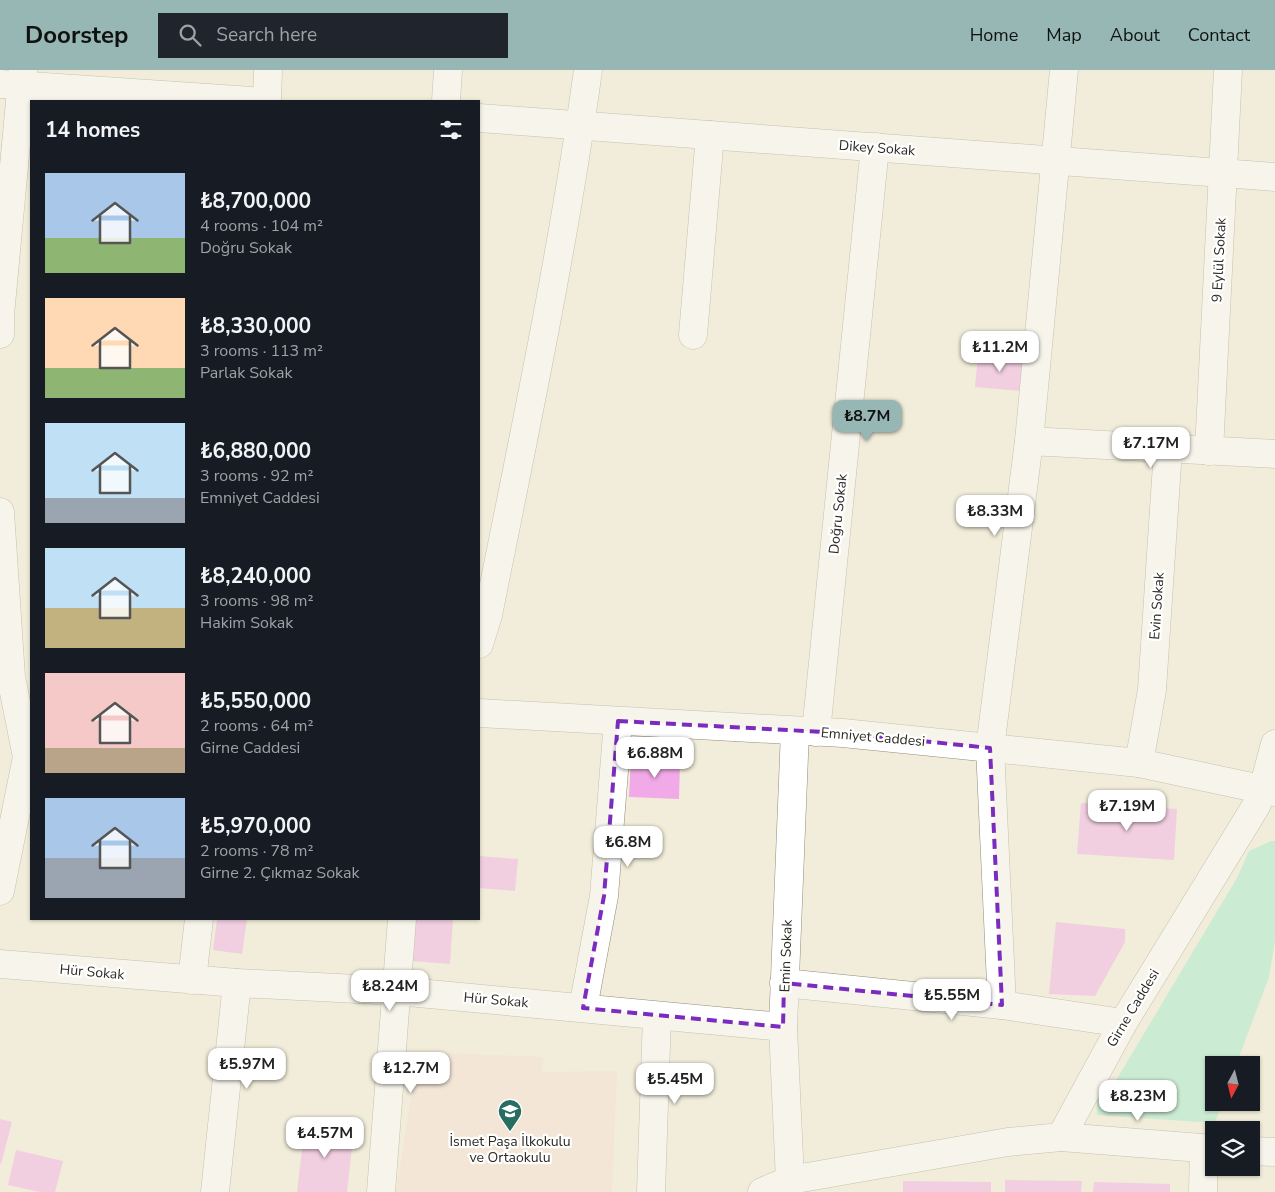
<!DOCTYPE html>
<html lang="en">
<head>
<meta charset="utf-8">
<style>
  body { margin:0; font-family:"Nunito Sans",sans-serif; background:#20242c; color:#f1f3f6; height:100vh; display:flex; flex-direction:column; font-size:19px; white-space:nowrap }
  * { box-sizing:border-box; margin:0 }
  p { font-size:16px; color:#9ea1a6 }
  .icon { flex:none; width:28px; height:28px; fill:none; stroke:currentColor; stroke-width:2; stroke-linecap:round; stroke-linejoin:round }
  .map { position:relative; flex:1; overflow:hidden }
  .panel { position:absolute; left:30px; top:30px; width:450px; height:820px; display:flex; flex-direction:column; background:#171b24; border-radius:0px; box-shadow:0 1px 4px #0004 }
  .panel>* { flex:none }
  .needle { width:32px; rotate:187deg }
  .controls { position:absolute; left:1205px; top:986px; display:grid; gap:10px }
  .controls a { display:grid; place-items:center; width:55px; height:55px; border-radius:0px; background:#171b24; box-shadow:0 1px 4px #0004; font-size:25px }
  .price { position:absolute; translate:-50% -42px; padding:0 11px; border-radius:10px; background:#fff; color:#222; font-size:16px; line-height:32px; filter:drop-shadow(0 1px 2px #0008) }
  .price::after { content:''; position:absolute; left:50%; top:30px; width:15px; height:11px; margin-left:-8px; background:inherit; clip-path:polygon(0 0,100% 0,50% 100%) }
  .price.selected { background:#96b7b3; color:#111 }
  ul { padding:0; list-style:none }
  li { display:flex; align-items:center; gap:15px; height:125px; padding:0 15px }
  li span { display:grid; place-items:center; flex:none; width:140px; height:100px; border-radius:0px; color:#555 }
  li>.icon { margin-inline-start:auto }
  span .icon { width:60px; height:60px; fill:#fffc; stroke-width:1 }
  li b { font-size:21px }
  h2 { display:flex; justify-content:space-between; align-items:center; height:60px; padding:0 15px; font-size:21px }
  header { display:flex; align-items:center; gap:30px; box-sizing:border-box; height:70px; padding:0 25px; background:#96b7b3; color:#111 }
  header strong { font-size:24px }
  nav { display:flex; gap:28px; margin-inline-start:auto; font-size:18px }
  .search { width:350px; height:45px; background:#20242c; display:flex; align-items:center; gap:12px; box-sizing:border-box; padding:0 18px; border-radius:0px; color:#9ea1a6; font-size:19px }
  .map>svg:first-child { display:block }
</style>
</head>
<body>
<header>
<strong>Doorstep</strong>
<div class="search"><svg class="icon" aria-label="search" viewBox="0 0 24 24"><circle cx="10" cy="10" r="6"/><path d="M15 15l6 6"/></svg>Search here</div>
<nav><a>Home</a><a>Map</a><a>About</a><a>Contact</a></nav>
</header>
<div class="map">
<svg width="1275" height="1122" viewBox="0 0 1275 1122">
  <rect width="100%" height="100%" fill="#f1edda"/>
  <polygon fill="#f5ddd3" points="418,982 544,987 541,1002 617,1001 612,1122 396,1122"/>
  <polygon fill="#9eebc8" points="1271,771 1275,771 1275,871 1269,907 1236,995 1214,995 1214,1032 1222,1033 1215,1053 1097,1045 1097,1030 1115,1012 1237,808 1249,781"/>
  <g fill="#f1a9e7">
    <polygon points="978,286 1024,289 1021,321 975,317"/>
    <polygon points="631,689 680,690 679,729 629,727"/>
    <polygon points="1081,733 1177,739 1174,790 1077,784"/>
    <polygon points="479,786 518,789 515,821 479,818"/>
    <polygon points="217,849 247,849 242,884 213,880"/>
    <polygon points="415,849 453,849 450,894 412,891"/>
    <polygon points="1056,852 1125,859 1125,872 1095,926 1049,924"/>
    <polygon points="0,1049 12,1052 1,1094 0,1094"/>
    <polygon points="305,1054 354,1059 347,1122 297,1122"/>
    <polygon points="16,1080 63,1091 55,1122 40,1122 8,1115"/>
    <polygon points="1005,1110 1082,1111 1081,1122 1005,1122"/>
    <polygon points="903,1111 991,1112 991,1122 903,1122"/>
    <polygon points="1094,1112 1170,1114 1170,1122 1093,1122"/>
  </g>
  <g fill="none" stroke-linecap="round" stroke-linejoin="round">
    <g stroke="#918d7c" stroke-width="29">
      <g id="minor">
        <polyline points="0,14 252,31"/>
        <polyline points="267,31 268,0"/>
        <polyline points="446,31 448,0"/>
        <polyline points="479,48 1275,107"/>
        <polyline points="0,264 0,245 23,0"/>
        <polyline points="693,265 710,65"/>
        <polyline points="1029,371 1275,384"/>
        <polyline points="1209,381 1228,0"/>
        <polyline points="0,442 11,607 27,687 0,821"/>
        <path d="M 479,574 L 488,545 C 524,364 563,183 588,0"/>
        <polyline points="479,643 843,663 1139,693 1275,722"/>
        <polyline points="816,662 875,77"/>
        <polyline points="1139,693 1152,620 1168,379"/>
        <polyline points="0,894 237,913 397,921 783,957"/>
        <polyline points="192,910 199,849"/>
        <polyline points="784,913 1002,935 1123,953"/>
        <polyline points="1002,935 990,678 1029,371 1064,0"/>
        <polyline points="583,938 604,826 618,651"/>
        <polyline points="1061,1067 1214,1079"/>
        <polyline points="1251,1081 1275,1082"/>
        <polyline points="215,1122 237,913"/>
        <polyline points="381,1122 402,849"/>
        <polyline points="651,1122 657,946"/>
        <polyline points="762,1122 790,1110 1008,1072 1061,1067 1123,953 1256,736 1263,719 1275,674"/>
        <polyline points="789,1122 790,1110 783,957 795,661"/>
        <polyline points="1203,1122 1204,1079"/>
      </g>
    </g>
    <use href="#minor" stroke="#fff" stroke-width="28"/>
  </g>
  <path d="M0 0H1275V1122H0ZM 618,651 L 843,663 L 990,678 L 1002,935 L 784,913 L 783,957 L 583,938 L 604,826 Z" fill="#f1edda" fill-opacity=".55" fill-rule="evenodd"/>
  <path fill="none" stroke="#7b2cbf" stroke-width="4" stroke-dasharray="10 6" stroke-linejoin="round" d="M 618,651 L 843,663 L 990,678 L 1002,935 L 784,913 L 783,957 L 583,938 L 604,826 Z"/>
  <defs>
    <g id="school-pin" transform="scale(1.25)"><path d="M0 17L-7.5 6A9.5 9.5 0 1 1 7.5 6Z" fill="#276d62" stroke="#fff"/><path d="M0-5L7-2L0 1L-7-2ZM-4 1L0 2.5L4 1V4Q0 6-4 4Z" fill="#fff"/></g>
  </defs>
  <g fill-rule="evenodd">
    <use href="#school-pin" x="510" y="1041"/>
  </g>
  <g text-anchor="middle" dominant-baseline="central" stroke-width="4.5" stroke-linejoin="round" paint-order="stroke">
    <g font-size="14" fill="#2c2a23" stroke="#fff">
      <text transform="translate(877 78) rotate(4)">Dikey Sokak</text>
      <text transform="translate(1219 190) rotate(-87)">9 Eylül Sokak</text>
      <text transform="translate(838 444) rotate(-84)">Doğru Sokak</text>
      <text transform="translate(1157 536) rotate(-86)">Evin Sokak</text>
      <text transform="translate(873 667) rotate(5)">Emniyet Caddesi</text>
      <text transform="translate(786 886) rotate(-88)">Emin Sokak</text>
      <text transform="translate(92 902) rotate(5)">Hür Sokak</text>
      <text transform="translate(496 930) rotate(5)">Hür Sokak</text>
      <text transform="translate(1133 938) rotate(-59)">Girne Caddesi</text>
    </g>
    <g font-size="14" fill="#2c2a23" stroke="#fff">
      <text x="510" y="1071">İsmet Paşa İlkokulu<tspan x="510" dy="16">ve Ortaokulu</tspan></text>
    </g>
  </g>
</svg>
<div class="controls">
<a><svg class="needle" viewBox="-14 -14 28 28"><path d="M0-13l5 13h-10z" fill="#e53935"/><path d="M0 13l5-13h-10z" fill="#9ea1a6"/></svg></a>
<a><svg class="icon" aria-label="layers" viewBox="0 0 24 24"><path d="M12 4l9 5-9 5-9-5zM3 14l9 5 9-5"/></svg></a>
</div>
<b class="price" style="left:1000px;top:303px">₺11.2M</b>
<b class="price selected" style="left:867px;top:372px">₺8.7M</b>
<b class="price" style="left:1151px;top:399px">₺7.17M</b>
<b class="price" style="left:995px;top:467px">₺8.33M</b>
<b class="price" style="left:655px;top:709px">₺6.88M</b>
<b class="price" style="left:1127px;top:762px">₺7.19M</b>
<b class="price" style="left:628px;top:798px">₺6.8M</b>
<b class="price" style="left:390px;top:942px">₺8.24M</b>
<b class="price" style="left:952px;top:951px">₺5.55M</b>
<b class="price" style="left:247px;top:1020px">₺5.97M</b>
<b class="price" style="left:411px;top:1024px">₺12.7M</b>
<b class="price" style="left:675px;top:1035px">₺5.45M</b>
<b class="price" style="left:1138px;top:1052px">₺8.23M</b>
<b class="price" style="left:325px;top:1089px">₺4.57M</b>
<section class="panel">
<h2>14 homes<svg class="icon" aria-label="filters" viewBox="0 0 24 24"><path d="M4 7h16M4 17h16"/><circle cx="9" cy="7" r="2"/><circle cx="15" cy="17" r="2"/></svg></h2>
<ul>
<li><span style="background:linear-gradient(#a9c7e8 65%,#8fb573 0)"><svg class="icon" aria-label="home" viewBox="0 0 24 24"><path d="M3 11l9-7 9 7M6 9v11h12V9"/></svg></span><div><b>₺8,700,000</b><p>4 rooms · 104 m²</p><p>Doğru Sokak</p></div></li>
<li><span style="background:linear-gradient(#ffd9b3 70%,#8fb573 0)"><svg class="icon" aria-label="home" viewBox="0 0 24 24"><path d="M3 11l9-7 9 7M6 9v11h12V9"/></svg></span><div><b>₺8,330,000</b><p>3 rooms · 113 m²</p><p>Parlak Sokak</p></div></li>
<li><span style="background:linear-gradient(#bfe0f5 75%,#9aa5b1 0)"><svg class="icon" aria-label="home" viewBox="0 0 24 24"><path d="M3 11l9-7 9 7M6 9v11h12V9"/></svg></span><div><b>₺6,880,000</b><p>3 rooms · 92 m²</p><p>Emniyet Caddesi</p></div></li>
<li><span style="background:linear-gradient(#bfe0f5 60%,#c2b280 0)"><svg class="icon" aria-label="home" viewBox="0 0 24 24"><path d="M3 11l9-7 9 7M6 9v11h12V9"/></svg></span><div><b>₺8,240,000</b><p>3 rooms · 98 m²</p><p>Hakim Sokak</p></div></li>
<li><span style="background:linear-gradient(#f6c9c9 75%,#b9a48a 0)"><svg class="icon" aria-label="home" viewBox="0 0 24 24"><path d="M3 11l9-7 9 7M6 9v11h12V9"/></svg></span><div><b>₺5,550,000</b><p>2 rooms · 64 m²</p><p>Girne Caddesi</p></div></li>
<li><span style="background:linear-gradient(#a9c7e8 60%,#9aa5b1 0)"><svg class="icon" aria-label="home" viewBox="0 0 24 24"><path d="M3 11l9-7 9 7M6 9v11h12V9"/></svg></span><div><b>₺5,970,000</b><p>2 rooms · 78 m²</p><p>Girne 2. Çıkmaz Sokak</p></div></li>
</ul>
</section>
</div>
</body>
</html>
